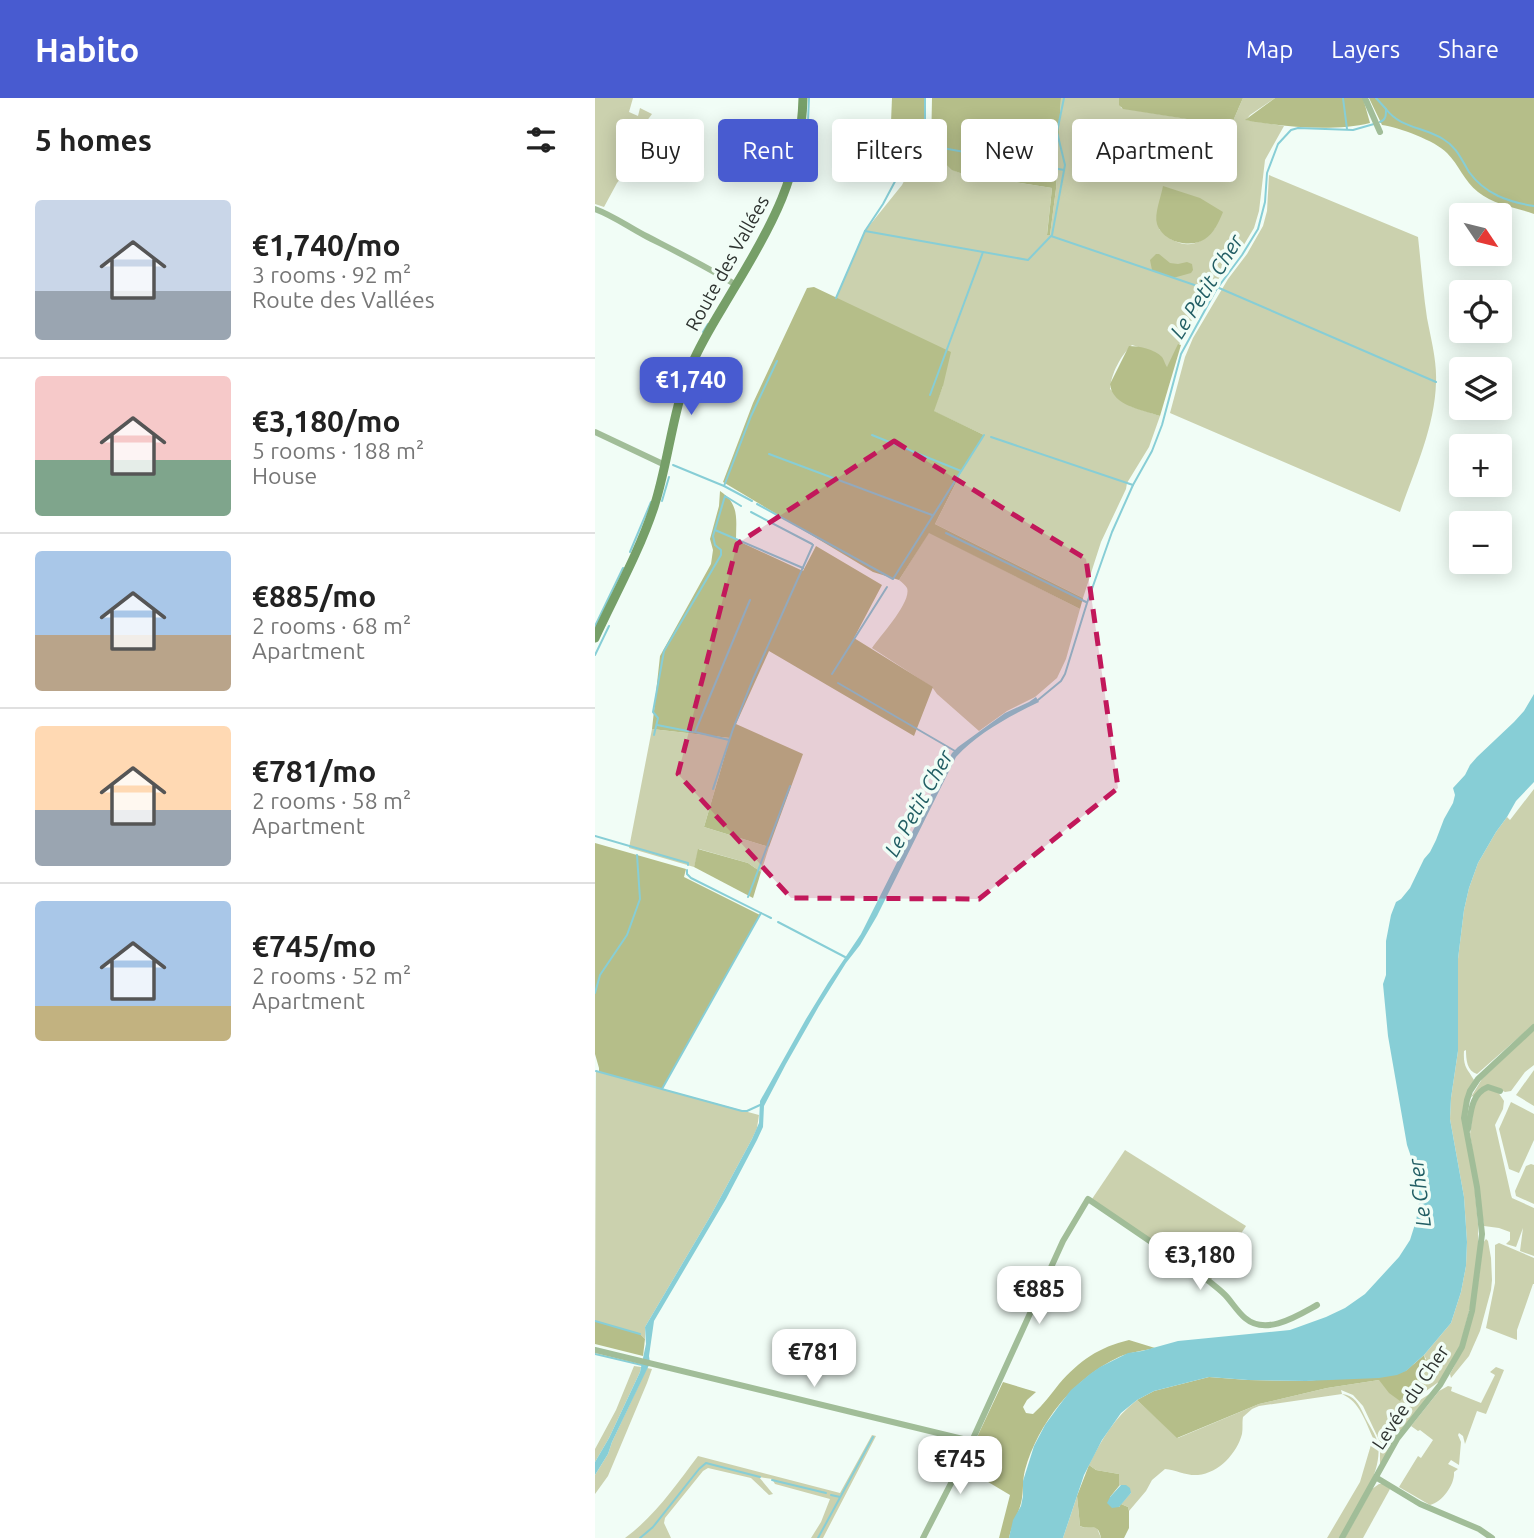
<!DOCTYPE html>
<html lang="en">
<head>
<meta charset="utf-8">
<style>
  body { margin:0; font-family:Ubuntu,sans-serif; background:#f6f6f6; color:#222; height:100vh; display:flex; flex-direction:column; font-size:26px; white-space:nowrap }
  * { box-sizing:border-box; margin:0 }
  p { font-size:23px; color:#767676 }
  .icon { flex:none; width:38px; height:38px; fill:none; stroke:currentColor; stroke-width:2; stroke-linecap:round; stroke-linejoin:round }
  .map { position:relative; flex:1; overflow:hidden }
  .drawer { display:flex; flex-direction:column; background:#fff; width:595px }
  .drawer>* { flex:none }
  .top-card { position:absolute; left:21px; top:21px; width:665px; height:63px; display:flex; gap:14px }
  .needle { width:46px; rotate:125deg }
  .fabs { position:absolute; left:854px; top:105px; display:grid; gap:14px }
  .fabs a { display:grid; place-items:center; width:63px; height:63px; border-radius:7px; background:#fff; box-shadow:0 4px 18px #0003; font-size:35px }
  .price { position:absolute; translate:-50% -60px; padding:0 16px; border-radius:14px; background:#fff; color:#222; font-size:23px; line-height:46px; filter:drop-shadow(0 2px 4px #0008) }
  .price::after { content:''; position:absolute; left:50%; top:42px; width:21px; height:16px; margin-left:-10px; background:inherit; clip-path:polygon(0 0,100% 0,50% 100%) }
  .price.active { background:#485bd0; color:#fff }
  ul { padding:0; list-style:none }
  li { display:flex; align-items:center; gap:21px; height:175px; padding:0 35px }
  li+li { border-top:2px solid #e0e0e0 }
  li span { display:grid; place-items:center; flex:none; width:196px; height:140px; border-radius:7px; color:#555 }
  li>.icon { margin-inline-start:auto }
  span .icon { width:84px; height:84px; fill:#fffc; stroke-width:1 }
  li b { font-size:30px }
  h2 { display:flex; justify-content:space-between; align-items:center; height:84px; padding:0 35px; font-size:30px }
  .tag { padding:0 24px; border-radius:7px; background:#fff; box-shadow:0 4px 18px #0003; font-size:24px; line-height:63px }
  .tag.active { background:#485bd0; color:#fff }
  header { display:flex; align-items:center; gap:42px; box-sizing:border-box; height:98px; padding:0 35px; background:#485bd0; color:#fff }
  header strong { font-size:33px }
  nav { display:flex; gap:38px; margin-inline-start:auto; font-size:24px }
  main { display:flex; flex:1; min-height:0 }
  .map>svg:first-child { display:block }
</style>
</head>
<body>
<header>
<strong>Habito</strong>
<nav><a>Map</a><a>Layers</a><a>Share</a></nav>
</header>
<main>
<section class="drawer">
<h2>5 homes<svg class="icon" aria-label="filters" viewBox="0 0 24 24"><path d="M4 7h16M4 17h16"/><circle cx="9" cy="7" r="2"/><circle cx="15" cy="17" r="2"/></svg></h2>
<ul>
<li><span style="background:linear-gradient(#c9d6e8 65%,#9aa5b1 0)"><svg class="icon" aria-label="home" viewBox="0 0 24 24"><path d="M3 11l9-7 9 7M6 9v11h12V9"/></svg></span><div><b>€1,740/mo</b><p>3 rooms · 92 m²</p><p>Route des Vallées</p></div></li>
<li><span style="background:linear-gradient(#f6c9c9 60%,#7fa58c 0)"><svg class="icon" aria-label="home" viewBox="0 0 24 24"><path d="M3 11l9-7 9 7M6 9v11h12V9"/></svg></span><div><b>€3,180/mo</b><p>5 rooms · 188 m²</p><p>House</p></div></li>
<li><span style="background:linear-gradient(#a9c7e8 60%,#b9a48a 0)"><svg class="icon" aria-label="home" viewBox="0 0 24 24"><path d="M3 11l9-7 9 7M6 9v11h12V9"/></svg></span><div><b>€885/mo</b><p>2 rooms · 68 m²</p><p>Apartment</p></div></li>
<li><span style="background:linear-gradient(#ffd9b3 60%,#9aa5b1 0)"><svg class="icon" aria-label="home" viewBox="0 0 24 24"><path d="M3 11l9-7 9 7M6 9v11h12V9"/></svg></span><div><b>€781/mo</b><p>2 rooms · 58 m²</p><p>Apartment</p></div></li>
<li><span style="background:linear-gradient(#a9c7e8 75%,#c2b280 0)"><svg class="icon" aria-label="home" viewBox="0 0 24 24"><path d="M3 11l9-7 9 7M6 9v11h12V9"/></svg></span><div><b>€745/mo</b><p>2 rooms · 52 m²</p><p>Apartment</p></div></li>
</ul>
</section>
<div class="map">
<svg width="939" height="1440" viewBox="0 0 939 1440">
  <rect width="100%" height="100%" fill="#f1fdf6"/>
  <g fill="#cbd1ae" fill-rule="evenodd">
    <polygon points="0,0 38,0 34,14 43,18 45,10 57,16 51,24 45,55 22,85 9,109 0,106"/>
    <path d="M 466,0 L 524,0 L 526,10 L 630,27 L 634,27 L 638,23 L 648,0 L 680,0 L 655,17 L 651,22 L 689,28 L 670,62 L 664,113 L 659,130 L 647,150 L 615,192 L 598,220 L 572,270 L 559,254 L 537,247 C 526,257 516,276 515,291 L 535,308 L 565,318 L 554,349 L 532,385 L 531,391 L 506,444 L 488,500 L 340,426 L 367,373 L 389,337 L 338,313 L 348,288 L 241,200 L 270,133 L 307,87 L 326,50 C 342,55 350,69 365,75 L 457,90 L 452,136 L 455,137 L 461,91 ZM 620,130 C 602,152 584,151 564,131 Z"/>
    <path d="M 674,77 L 823,139 C 826,166 828,193 832,220 C 836,241 842,263 841,284 C 840,329 819,373 805,414 L 575,315 L 590,259 L 598,240 L 633,181 L 652,156 L 668,128 L 672,113 Z"/>
    <path d="M 334,434 L 485,511 L 471,561 L 462,580 L 440,599 L 412,613 L 384,633 L 342,596 L 337,589 L 277,550 C 285,538 317,504 312,490 C 310,487 307,484 304,482 Z"/>
    <polygon points="57,631 135,640 109,729 174,749 166,774 153,765 104,751 99,769 34,750"/>
    <path d="M 939,691 L 939,926 L 882,976 C 872,973 871,962 871,952 L 869,953 C 868,969 872,970 879,982 L 871,998 L 883,1126 L 883,1150 L 876,1206 L 865,1248 L 845,1283 L 810,1308 L 811,1311 L 836,1295 L 785,1366 L 785,1344 L 768,1308 L 758,1297 L 746,1292 L 747,1296 C 759,1297 764,1306 769,1317 C 773,1326 781,1336 783,1346 C 788,1376 759,1415 745,1440 L 732,1440 L 765,1384 L 778,1340 C 770,1323 765,1304 747,1296 L 664,1308 L 657,1311 L 648,1319 C 647,1324 648,1330 647,1336 C 642,1355 624,1375 603,1377 C 592,1378 581,1372 570,1371 L 557,1382 L 551,1393 L 534,1413 L 533,1409 L 526,1406 L 536,1395 L 526,1387 L 524,1388 L 524,1376 L 501,1372 L 494,1367 C 506,1342 520,1319 542,1302 L 583,1340 L 664,1306 L 732,1290 L 784,1282 L 831,1261 L 829,1257 L 856,1225 L 866,1194 L 871,1168 L 872,1144 L 869,1099 L 855,1021 L 856,1000 L 863,953 L 863,861 L 869,812 L 874,790 L 883,765 L 901,734 L 912,719 L 915,722 Z"/>
    <polygon points="939,932 939,967 930,974 916,993 910,994 900,989 876,999 887,981"/>
    <polygon points="939,972 939,1008 921,997"/>
    <polygon points="1,973 164,1017 162,1030 157,1041 116,1117 50,1229 50,1241 45,1236 0,1223"/>
    <polygon points="892,991 903,994 909,1003 908,1011 900,1027 901,1031 916,1097 917,1100 939,1110 939,1158 925,1153 928,1130 921,1149 911,1146 915,1142 915,1134 904,1130 889,1128 875,1036 879,1008 886,995"/>
    <polygon points="916,1004 939,1016 939,1042 924,1075 914,1071 904,1031"/>
    <polygon points="530,1052 651,1128 615,1183 497,1101"/>
    <polygon points="936,1066 939,1067 939,1106 921,1098 920,1093 931,1068"/>
    <path d="M 891,1141 L 893,1143 L 896,1160 L 897,1182 L 896,1192 L 885,1233 L 874,1258 L 856,1280 L 855,1276 C 880,1234 882,1192 888,1145 Z"/>
    <polygon points="904,1145 939,1160 939,1186 938,1186 922,1232 922,1242 891,1230 900,1185 900,1147"/>
    <polygon points="39,1268 46,1269 45,1274 14,1340 0,1364 0,1351 21,1312"/>
    <path d="M 901,1269 L 909,1272 L 891,1316 L 882,1313 L 870,1346 L 868,1338 L 864,1335 L 863,1337 L 866,1344 L 864,1367 L 856,1362 L 853,1366 L 863,1371 L 859,1374 C 860,1387 847,1404 835,1407 L 804,1389 L 823,1358 L 826,1360 L 838,1342 L 825,1332 L 823,1333 L 816,1328 L 844,1293 L 853,1288 L 857,1289 L 856,1293 L 886,1305 L 900,1277 L 895,1274 Z"/>
    <polygon points="52,1270 57,1271 52,1285 13,1378 0,1396 0,1377 13,1356 17,1344"/>
    <path d="M 277,1337 L 281,1338 L 228,1440 L 216,1440 L 226,1424 L 235,1401 L 180,1386 L 177,1381 L 164,1379 L 178,1396 L 174,1397 L 156,1380 L 113,1370 L 108,1373 L 70,1420 L 69,1425 L 76,1440 L 30,1440 C 60,1418 81,1387 103,1358 L 245,1395 Z"/>
    <polygon points="784,1386 788,1386 795,1391 768,1440 750,1440 777,1391"/>
    <path d="M 482,1398 L 485,1428 C 490,1431 496,1428 502,1430 L 506,1440 L 468,1440 Z"/>
  </g>
  <g fill="#b5be89">
    <polygon points="297,0 330,0 330,29 296,24"/>
    <polygon points="337,0 466,0 461,91 455,137 452,137 457,90 365,75 357,72 336,53"/>
    <polygon points="524,0 648,0 638,23 634,27 630,27 528,11 524,7"/>
    <path d="M 680,0 L 768,0 L 775,25 C 739,34 686,29 650,22 Z"/>
    <path d="M 774,0 L 939,0 L 939,116 C 920,109 899,107 883,94 C 869,83 864,67 852,55 C 841,43 803,29 787,27 Z"/>
    <path d="M 568,88 L 605,100 L 628,114 C 624,124 619,135 610,141 C 595,151 568,144 562,126 C 559,116 566,99 568,88 Z"/>
    <polygon points="561,156 564,156 575,165 583,166 592,164 597,166 598,172 596,175 578,180 557,172 555,162"/>
    <polygon points="219,189 356,254 348,288 339,313 389,337 367,373 340,426 488,500 485,511 334,435 304,482 278,474 128,384 158,305 212,190"/>
    <path d="M 583,246 L 586,247 L 565,318 C 548,312 517,308 515,286 L 534,248 C 543,248 560,251 567,259 C 568,260 571,268 572,269 Z"/>
    <path d="M 125,393 C 145,406 141,422 141,442 L 208,473 L 221,448 L 287,487 L 259,540 L 338,589 L 319,638 L 174,553 L 141,626 L 208,656 L 174,749 L 109,729 L 135,640 L 57,631 L 65,558 L 116,466 L 118,452 L 115,441 L 124,408 Z"/>
    <polygon points="0,745 91,771 89,779 165,817 67,991 4,974 4,970 0,956"/>
    <polygon points="103,751 153,765 166,774 158,800 99,769"/>
    <polygon points="0,1223 45,1236 50,1241 48,1258 0,1246"/>
    <path d="M 534,1242 L 560,1250 C 548,1253 535,1254 524,1259 C 479,1280 443,1325 430,1372 C 427,1383 429,1394 426,1405 C 423,1417 417,1426 414,1440 L 404,1440 L 415,1397 L 368,1369 L 408,1284 L 441,1294 L 432,1302 L 428,1309 L 431,1315 L 438,1316 C 448,1307 456,1296 464,1286 C 484,1263 504,1249 534,1242 Z"/>
    <path d="M 829,1257 C 835,1273 814,1291 805,1303 L 794,1295 L 784,1282 L 732,1290 L 664,1306 L 582,1340 L 542,1302 L 559,1293 L 614,1279 L 653,1282 L 711,1283 L 811,1273 Z"/>
    <path d="M 494,1367 L 501,1372 L 524,1376 L 524,1388 L 515,1399 L 524,1409 L 526,1406 L 533,1409 L 534,1413 L 534,1430 L 529,1440 L 506,1440 C 503,1423 495,1433 485,1428 L 482,1398 Z"/>
  </g>
  <g fill="#87ced6">
    <polygon points="939,596 939,684 921,703 912,719 901,734 883,765 874,790 869,812 863,861 863,953 856,1000 855,1021 869,1099 872,1144 871,1168 866,1194 856,1225 829,1257 811,1273 802,1277 784,1280 711,1283 653,1282 614,1279 559,1293 542,1302 526,1315 507,1342 489,1377 468,1440 414,1440 418,1422 426,1408 428,1398 428,1383 439,1348 450,1327 463,1309 476,1292 495,1276 505,1269 533,1255 547,1253 583,1243 695,1232 731,1219 750,1210 770,1196 804,1159 815,1142 821,1123 824,1105 824,1082 812,1047 793,938 788,886 791,877 791,843 796,817 801,804 806,801 815,790 829,761 835,754 841,742 849,721 858,705 860,697 858,690 870,677 875,667 882,659 919,624 929,613"/>
    <path d="M 441,599 L 444,604 C 415,618 383,635 361,659 L 282,818 L 265,847 L 251,865 L 224,908 L 191,966 L 169,1008 L 168,1029 L 162,1042 L 131,1101 L 59,1223 L 54,1258 L 55,1265 L 17,1344 L 13,1356 L 0,1377 L 0,1364 L 14,1340 L 45,1274 L 51,1246 L 50,1229 L 116,1117 L 157,1041 L 164,1025 L 165,1003 L 211,921 L 233,885 L 266,836 L 357,655 L 363,649 L 410,615 L 434,604 Z"/>
    <polygon points="526,1387 531,1387 535,1390 536,1395 524,1409 517,1410 512,1405 515,1399"/>
  </g>
  <g fill="none" stroke-linecap="round" stroke-linejoin="round">
    <g stroke="#87ced6" stroke-width="2">
      <polyline points="748,0 752,31"/>
      <path d="M 781,0 L 791,11 C 791,17 791,22 785,24"/>
      <path d="M 791,11 C 805,30 829,29 848,41 C 862,49 866,61 874,74 C 890,96 913,104 939,108"/>
      <polyline points="331,47 469,72"/>
      <polyline points="206,61 213,23 214,0"/>
      <polyline points="270,133 433,162 456,138 620,194"/>
      <polyline points="457,137 470,67 462,34 469,0"/>
      <polyline points="624,190 841,284"/>
      <polyline points="241,200 270,133 288,106 321,44 330,47 333,42 330,29 330,0"/>
      <polyline points="108,234 113,226"/>
      <polyline points="335,297 388,154"/>
      <polyline points="277,337 366,373"/>
      <polyline points="396,339 538,387"/>
      <polyline points="174,356 337,417"/>
      <polyline points="78,367 129,388 157,403"/>
      <polyline points="129,388 156,318 182,263"/>
      <polyline points="67,403 74,379"/>
      <polyline points="162,406 298,481 389,337"/>
      <polyline points="156,414 217,446"/>
      <polyline points="120,432 208,470"/>
      <polyline points="351,435 491,504"/>
      <polyline points="35,454 56,404"/>
      <polyline points="0,528 28,470"/>
      <polyline points="0,557 14,528"/>
      <polyline points="237,576 292,489"/>
      <polyline points="243,585 360,653"/>
      <polyline points="443,602 466,583 470,576 492,505 517,434 538,387 557,353 567,327 586,256 621,192 647,157 663,131 670,104 672,75 683,46 696,32 703,30 758,32 779,26"/>
      <polyline points="62,627 98,634"/>
      <polyline points="59,637 63,620 58,614 69,553 126,457 126,452 120,447 118,438 130,398 146,408"/>
      <polyline points="134,642 100,634 155,502"/>
      <polyline points="118,691 138,631 158,581 218,447"/>
      <polyline points="0,738 93,765 93,767"/>
      <polyline points="92,772 92,776 96,780 176,820"/>
      <polyline points="153,799 195,688"/>
      <polyline points="183,824 250,859"/>
      <polyline points="0,895 5,877 32,837 45,801 42,757"/>
      <polyline points="1,973 147,1013 152,1013 165,1007"/>
      <polyline points="67,991 166,815"/>
      <polyline points="0,1223 45,1236"/>
      <polyline points="0,1256 47,1267"/>
      <polyline points="177,1382 231,1395"/>
      <polyline points="236,1397 245,1399"/>
      <polyline points="45,1440 58,1429 104,1371 111,1365 165,1379"/>
      <polyline points="223,1440 278,1339"/>
    </g>
    <g stroke="#a1bd98" stroke-width="6">
      <polyline points="770,0 785,34"/>
      <path d="M 0,111 C 17,117 32,128 49,137 C 80,153 111,168 141,187"/>
      <polyline points="0,334 70,367"/>
      <path d="M 873,1031 C 876,1014 876,996 893,989 L 905,993"/>
      <polyline points="0,1252 376,1343"/>
      <polyline points="782,1380 825,1406 884,1431 897,1440"/>
      <path d="M 328,1440 L 371,1356 L 468,1143 L 493,1101 L 615,1184 C 621,1189 627,1193 632,1199 C 638,1206 643,1214 650,1220 C 671,1238 702,1218 722,1207"/>
      <polyline points="747,1440 802,1341 845,1287 867,1249 877,1213 887,1136 882,1089 869,1020 872,1002 875,993 883,981 939,929"/>
    </g>
    <path stroke="#769f68" stroke-width="9" d="M 0,540 C 20,497 44,454 59,409 C 74,363 77,312 97,266 C 108,240 124,216 138,192 C 177,128 206,76 208,0"/>
  </g>
  <path fill="#c2185b" fill-opacity="0.2" stroke="#c2185b" stroke-width="5" stroke-dasharray="14 9" stroke-linejoin="round" d="M 299,343 L 491,461 L 523,690 L 384,801 L 196,800 L 83,676 L 142,446 Z"/>
  <g text-anchor="middle" dominant-baseline="central" stroke-width="7" stroke-linejoin="round" paint-order="stroke">
    <g font-size="19" fill="#2e3330" stroke="#f1fdf6">
      <text transform="translate(132 165) rotate(-61)">Route des Vallées</text>
      <text transform="translate(815 1299) rotate(-56)">Levée du Cher</text>
    </g>
    <g font-size="21" font-style="italic" fill="#225e64" stroke="#f1fdf6">
      <text transform="translate(611 188) rotate(-58)">Le Petit Cher</text>
      <text transform="translate(323 705) rotate(-61)">Le Petit Cher</text>
      <text transform="translate(824 1095) rotate(-97)">Le Cher</text>
    </g>
  </g>
</svg>
<div class="fabs">
<a><svg class="needle" viewBox="-14 -14 28 28"><path d="M0-13l5 13h-10z" fill="#e53935"/><path d="M0 13l5-13h-10z" fill="#767676"/></svg></a>
<a><svg class="icon" aria-label="locate" viewBox="0 0 24 24"><circle cx="12" cy="12" r="6"/><path d="M12 2v4M12 18v4M2 12h4M18 12h4"/></svg></a>
<a><svg class="icon" aria-label="layers" viewBox="0 0 24 24"><path d="M12 4l9 5-9 5-9-5zM3 14l9 5 9-5"/></svg></a>
<a>+</a>
<a>−</a>
</div>
<b class="price active" style="left:96px;top:319px">€1,740</b>
<b class="price" style="left:605px;top:1194px">€3,180</b>
<b class="price" style="left:444px;top:1228px">€885</b>
<b class="price" style="left:219px;top:1291px">€781</b>
<b class="price" style="left:365px;top:1398px">€745</b>
<div class="top-card">
<a class="tag">Buy</a>
<a class="tag active">Rent</a>
<a class="tag">Filters</a>
<a class="tag">New</a>
<a class="tag">Apartment</a>
</div>
</div>
</main>
</body>
</html>
